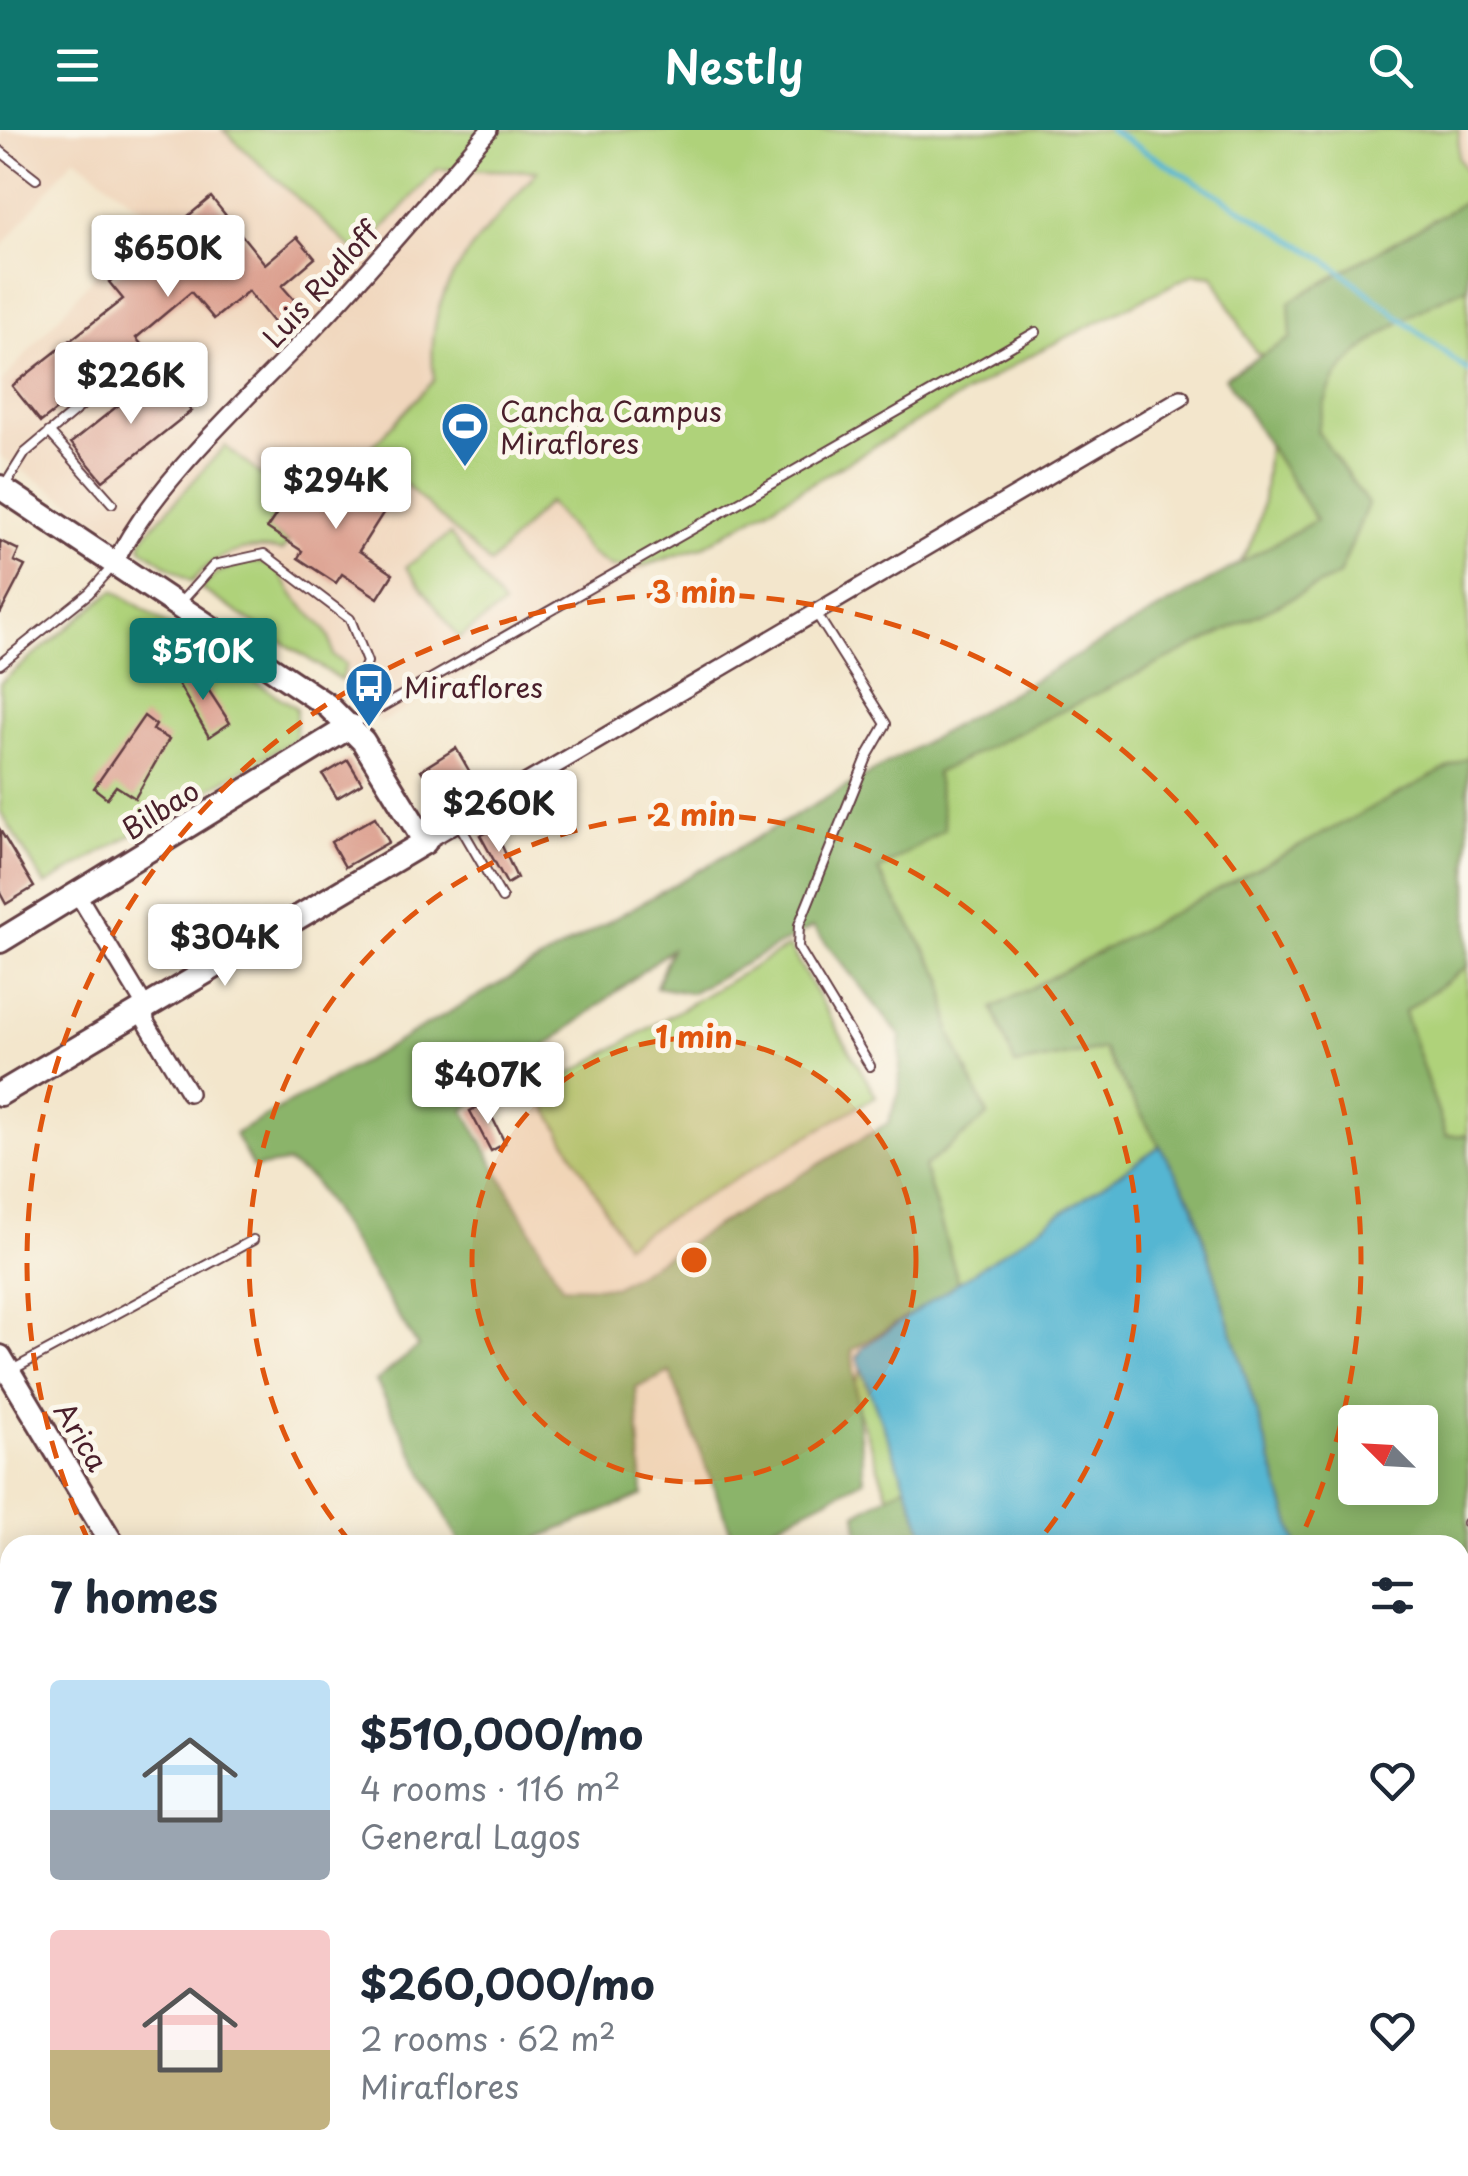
<!DOCTYPE html>
<html lang="en">
<head>
<meta charset="utf-8">
<style>
  body { margin:0; font-family:"Playpen Sans",sans-serif; background:#f2f2f3; color:#1f2937; height:100vh; display:flex; flex-direction:column; font-size:38px; white-space:nowrap }
  * { box-sizing:border-box; margin:0 }
  p { font-size:32px; color:#747a83 }
  .icon { flex:none; width:55px; height:55px; fill:none; stroke:currentColor; stroke-width:2; stroke-linecap:round; stroke-linejoin:round }
  .map { position:relative; flex:1; overflow:hidden }
  .sheet { position:absolute; left:0px; top:1405px; width:1470px; height:642px; display:flex; flex-direction:column; background:#fff; border-radius:30px 30px 0 0; box-shadow:0 5px 25px #0003 }
  .sheet>* { flex:none }
  .needle { width:65px; rotate:294deg }
  .controls { position:absolute; left:1338px; top:1275px; display:grid; gap:20px }
  .controls a { display:grid; place-items:center; width:100px; height:100px; border-radius:10px; background:#fff; box-shadow:0 5px 25px #0003; font-size:50px }
  .price { position:absolute; translate:-50% -85px; padding:0 22px; border-radius:10px; background:#fff; color:#222; font-size:32px; line-height:65px; filter:drop-shadow(0 2px 5px #0008) }
  .price::after { content:''; position:absolute; left:50%; top:60px; width:30px; height:22px; margin-left:-15px; background:inherit; clip-path:polygon(0 0,100% 0,50% 100%) }
  .price.on { background:#0f766e; color:#fff }
  ul { padding:0; list-style:none }
  li { display:flex; align-items:center; gap:30px; height:250px; padding:0 50px }
  li span { display:grid; place-items:center; flex:none; width:280px; height:200px; border-radius:10px; color:#555 }
  li>.icon { margin-inline-start:auto }
  span .icon { width:120px; height:120px; fill:#fffc; stroke-width:1 }
  li b { font-size:42px }
  h2 { display:flex; justify-content:space-between; align-items:center; height:120px; padding:0 50px; font-size:42px }
  header { display:flex; justify-content:space-between; align-items:center; height:130px; padding:0 50px; background:#0f766e; color:#fff; font-size:45px; font-weight:600 }
  .map>svg:first-child { display:block }
</style>
</head>
<body>
<header><svg class="icon" aria-label="menu" viewBox="0 0 24 24"><path d="M4 6h16M4 12h16M4 18h16"/></svg>Nestly<svg class="icon" aria-label="search" viewBox="0 0 24 24"><circle cx="10" cy="10" r="6"/><path d="M15 15l6 6"/></svg></header>
<div class="map">
<svg width="1468" height="2046" viewBox="0 0 1468 2046">
  <rect width="100%" height="100%" fill="#fbf7ec"/>
  <filter id="ink" filterUnits="userSpaceOnUse"><feTurbulence type="fractalNoise" baseFrequency=".01" numOctaves="2"/><feDisplacementMap in="SourceGraphic" scale="20" xChannelSelector="R" yChannelSelector="G"/><feConvolveMatrix kernelMatrix="1 2 1 2 8 2 1 2 1" color-interpolation-filters="sRGB"/></filter>
  <filter id="wash" filterUnits="userSpaceOnUse"><feTurbulence type="fractalNoise" baseFrequency=".0048" numOctaves="4" result="noise"/><feDisplacementMap in="SourceGraphic" scale="40" xChannelSelector="R" yChannelSelector="G"/><feGaussianBlur stdDeviation="2.25" result="paint"/><feColorMatrix in="noise" values="0 0 0 0 0 0 0 0 0 0 0 0 0 0 0 0 0 1.4 0 .05"/><feComposite in="paint" operator="in"/></filter>
  <g filter="url(#wash)">
    <rect width="100%" height="100%" fill="#f3e6cc"/>
    <polygon fill="#f0d6bc" points="0,0 1468,0 1468,70 1206,111 381,593 344,552 0,326 0,254 148,84 75,27 0,119"/>
    <g fill="#afd27a" stroke="#7c7852" stroke-width="2.5">
      <path d="M 223,0 L 1459,0 L 1458,28 L 1468,45 L 1468,103 L 1268,226 L 1256,223 L 1251,215 L 1213,146 L 1194,144 L 1033,224 L 702,417 L 640,437 L 611,437 L 591,424 L 548,372 L 490,434 L 369,320 L 434,250 C 422,148 481,113 537,41 L 438,39 L 359,125 Z"/>
      <path d="M 1468,149 L 1468,1380 L 1420,1292 L 1332,1244 L 1264,1415 L 905,1415 L 855,1271 L 853,1257 L 866,1230 L 1158,1017 L 959,1155 L 924,1037 L 988,986 L 950,903 L 943,849 L 877,741 L 927,638 L 1212,472 C 1229,449 1247,427 1256,400 C 1271,358 1259,314 1283,273 C 1306,234 1425,175 1468,149 Z"/>
      <path d="M 225,316 L 287,366 L 268,398 L 288,413 L 282,421 C 247,413 215,423 192,452 L 141,418 L 143,407 Z"/>
      <polygon points="450,404 503,476 459,508 406,437"/>
      <path d="M 248,431 L 274,435 C 283,447 289,460 298,471 C 315,491 331,496 333,526 L 346,534 L 341,550 L 201,459 L 216,443 Z"/>
      <polygon points="114,460 296,578 296,609 45,755 0,681 0,553"/>
      <polygon points="789,816 876,966 625,1114 538,963"/>
    </g>
    <g fill="#8bb46a" stroke="#6a6a4a" stroke-width="2.5" fill-rule="evenodd">
      <path d="M 1468,70 L 1468,157 C 1425,174 1362,211 1335,249 C 1326,262 1322,285 1317,301 L 1368,374 L 1339,445 L 936,643 L 945,699 L 878,741 L 943,849 L 950,903 L 988,986 L 924,1037 L 959,1155 L 852,1220 L 864,1350 L 736,1415 L 670,1242 L 636,1258 L 643,1365 L 538,1408 L 540,1415 L 461,1415 L 376,1251 L 418,1217 L 312,1049 L 287,1033 L 253,1038 L 235,1004 L 1316,390 L 1225,247 L 1291,208 L 1289,172 ZM 813,797 L 901,907 L 899,963 L 888,993 L 614,1157 L 562,1156 L 464,980 L 671,819 L 656,857 L 690,863 Z"/>
      <path d="M 1468,627 L 1468,836 L 1404,882 L 1446,1006 L 1468,1005 L 1468,1937 L 1460,1943 L 1460,1415 L 1297,1415 L 1193,1073 L 1103,919 L 1015,935 L 993,878 ZM 1355,1292 L 1420,1292 L 1420,1358 L 1355,1358 Z"/>
      <polygon points="906,1355 929,1415 860,1415 856,1384"/>
      <polygon points="775,2038 924,2038 927,2046 781,2046"/>
      <polygon points="1085,2038 1174,2038 1192,2044 1206,2038 1311,2038 1294,2046 1095,2046"/>
    </g>
    <polygon fill="#54b6d2" stroke="#4f6a7e" stroke-width="2.5" points="1160,1016 1193,1073 1297,1415 929,1415 857,1228 863,1217"/>
    <g fill="none" stroke-linecap="round" stroke-linejoin="round">
      <polyline stroke="#54b6d2" stroke-width="5" points="1110,0 1326,130 1468,241"/>
    </g>
    <g id="blocks">
      <g fill="#db9e8d">
        <polygon points="211,67 265,134 297,107 315,128 282,156 303,180 279,200 248,161 214,189 191,162 136,208 141,214 41,292 12,256 123,169 109,152"/>
        <polygon points="160,242 191,281 103,351 71,313"/>
        <polygon points="350,342 392,369 359,421 393,444 378,468 342,444 336,453 298,428 302,421 267,398 297,353 328,376"/>
        <polygon points="0,411 19,420 14,431 25,436 0,484"/>
        <polygon points="196,541 230,593 209,607 176,550"/>
        <polygon points="144,586 156,595 153,600 169,609 135,668 116,656 107,668 94,658"/>
        <polygon points="456,618 471,644 437,666 421,640"/>
        <polygon points="348,630 362,653 337,668 323,645"/>
        <polygon points="375,687 389,712 345,737 331,712"/>
        <polygon points="494,699 517,748 507,754 480,705"/>
        <polygon points="0,700 34,757 6,774 0,763"/>
        <polygon points="485,973 505,1013 491,1021 470,981"/>
      </g>
    </g>
  </g>
  <g filter="url(#ink)">
    <use href="#blocks" fill-opacity="0" stroke="#633d43" stroke-width="2.5"/>
    <g fill="none" stroke-linecap="round" stroke-linejoin="round">
      <g stroke="#633d43" stroke-width="12">
        <g id="service">
          <polyline points="0,21 36,49"/>
          <polyline points="49,302 112,373"/>
          <polyline points="5,355 25,323 130,235"/>
          <polyline points="180,473 214,435 264,424 350,489 367,532 357,556"/>
          <polyline points="816,483 886,594 868,625 799,795 798,817 870,936"/>
          <polyline points="0,534 89,463 114,435"/>
          <polyline points="354,593 1036,202"/>
          <polyline points="459,694 502,768"/>
          <polyline points="12,1240 253,1110"/>
          <polyline points="1467,1393 1468,1394"/>
        </g>
      </g>
      <g stroke="#633d43" stroke-width="20">
        <g id="minor">
          <path d="M 114,435 C 153,352 253,264 317,196 C 377,133 432,66 489,0"/>
          <polyline points="425,712 1181,268"/>
          <polyline points="78,765 145,876 146,892 189,963"/>
        </g>
      </g>
      <g stroke="#633d43" stroke-width="28">
        <g id="secondary">
          <polyline points="0,357 328,576 363,611 425,712 0,964"/>
          <polyline points="0,811 351,596"/>
          <polyline points="0,1227 113,1415"/>
          <polyline points="396,2038 400,2046"/>
        </g>
      </g>
      <use href="#service" stroke="#fff" stroke-width="8"/>
      <use href="#minor" stroke="#fff" stroke-width="15"/>
      <use href="#secondary" stroke="#fff" stroke-width="22"/>
    </g>
  </g>
  <circle cx="694" cy="1130" r="222" fill="#e0560e" fill-opacity=".12"/>
  <g fill="none" stroke="#e0560e" stroke-width="5" stroke-dasharray="18 12">
    <circle cx="694" cy="1130" r="222"/>
    <path d="M351 1413A445 445 0 1 1 1037 1413"/>
    <path d="M89 1412A667 667 0 1 1 1299 1412"/>
  </g>
  <defs>
    <g id="stadium-pin" transform="scale(2.5)"><path d="M0 17L-7.5 6A9.5 9.5 0 1 1 7.5 6Z" fill="#1f6fb2" stroke="#fbf7ec"/><path d="M0-5a6.5 5 0 1 0 0 10a6.5 5 0 1 0 0-10ZM-3.5-1.8h7v3.6h-7Z" fill="#fff"/></g>
    <g id="bus-pin" transform="scale(2.5)"><path d="M0 17L-7.5 6A9.5 9.5 0 1 1 7.5 6Z" fill="#1f6fb2" stroke="#fbf7ec"/><path d="M-5-6H5V4H4V6H2V4H-2V6H-4V4H-5ZM-3.5-4V0h7V-4ZM-3.5 1.2v1.5H-2V1.2ZM2 1.2v1.5H3.5V1.2Z" fill="#fff"/></g>
  </defs>
  <g fill-rule="evenodd">
    <use href="#stadium-pin" x="465" y="296"/>
    <use href="#bus-pin" x="369" y="556"/>
  </g>
  <g text-anchor="middle" dominant-baseline="central" stroke-width="10" stroke-linejoin="round" paint-order="stroke">
    <g font-size="28" fill="#4a1f2b" stroke="#fbf7ec">
      <text transform="translate(320 154) rotate(-48)">Luis Rudloff</text>
      <text transform="translate(160 679) rotate(-32)">Bilbao</text>
      <text transform="translate(82 1306) rotate(59)">Arica</text>
    </g>
    <g font-size="28" fill="#4a1f2b" stroke="#fbf7ec" text-anchor="start">
      <text x="500" y="280">Cancha Campus<tspan x="500" dy="32">Miraflores</tspan></text>
      <text x="404" y="556">Miraflores</text>
    </g>
  </g>
  <circle cx="694" cy="1130" r="15" fill="#e0560e" stroke="#fbf7ec" stroke-width="5"/>
  <g font-size="30" text-anchor="middle" font-weight="bold" fill="#e0560e" stroke="#fbf7ec" stroke-width="10" stroke-linejoin="round" paint-order="stroke">
    <text x="694" y="473">3 min</text>
    <text x="694" y="696">2 min</text>
    <text x="694" y="918">1 min</text>
  </g>
</svg>
<div class="controls">
<a><svg class="needle" viewBox="-14 -14 28 28"><path d="M0-13l5 13h-10z" fill="#e53935"/><path d="M0 13l5-13h-10z" fill="#747a83"/></svg></a>
</div>
<b class="price" style="left:168px;top:170px">$650K</b>
<b class="price" style="left:131px;top:297px">$226K</b>
<b class="price" style="left:336px;top:402px">$294K</b>
<b class="price on" style="left:203px;top:573px">$510K</b>
<b class="price" style="left:499px;top:725px">$260K</b>
<b class="price" style="left:225px;top:859px">$304K</b>
<b class="price" style="left:488px;top:997px">$407K</b>
<section class="sheet">
<h2>7 homes<svg class="icon" aria-label="filters" viewBox="0 0 24 24"><path d="M4 7h16M4 17h16"/><circle cx="9" cy="7" r="2"/><circle cx="15" cy="17" r="2"/></svg></h2>
<ul>
<li><span style="background:linear-gradient(#bfe0f5 65%,#9aa5b1 0)"><svg class="icon" aria-label="home" viewBox="0 0 24 24"><path d="M3 11l9-7 9 7M6 9v11h12V9"/></svg></span><div><b>$510,000/mo</b><p>4 rooms · 116 m²</p><p>General Lagos</p></div><svg class="icon" aria-label="heart" viewBox="0 0 24 24"><path d="M12 20l-8-8c-3-5 5-10 8-4 3-6 11-1 8 4z"/></svg></li>
<li><span style="background:linear-gradient(#f6c9c9 60%,#c2b280 0)"><svg class="icon" aria-label="home" viewBox="0 0 24 24"><path d="M3 11l9-7 9 7M6 9v11h12V9"/></svg></span><div><b>$260,000/mo</b><p>2 rooms · 62 m²</p><p>Miraflores</p></div><svg class="icon" aria-label="heart" viewBox="0 0 24 24"><path d="M12 20l-8-8c-3-5 5-10 8-4 3-6 11-1 8 4z"/></svg></li>
</ul>
</section>
</div>
</body>
</html>
